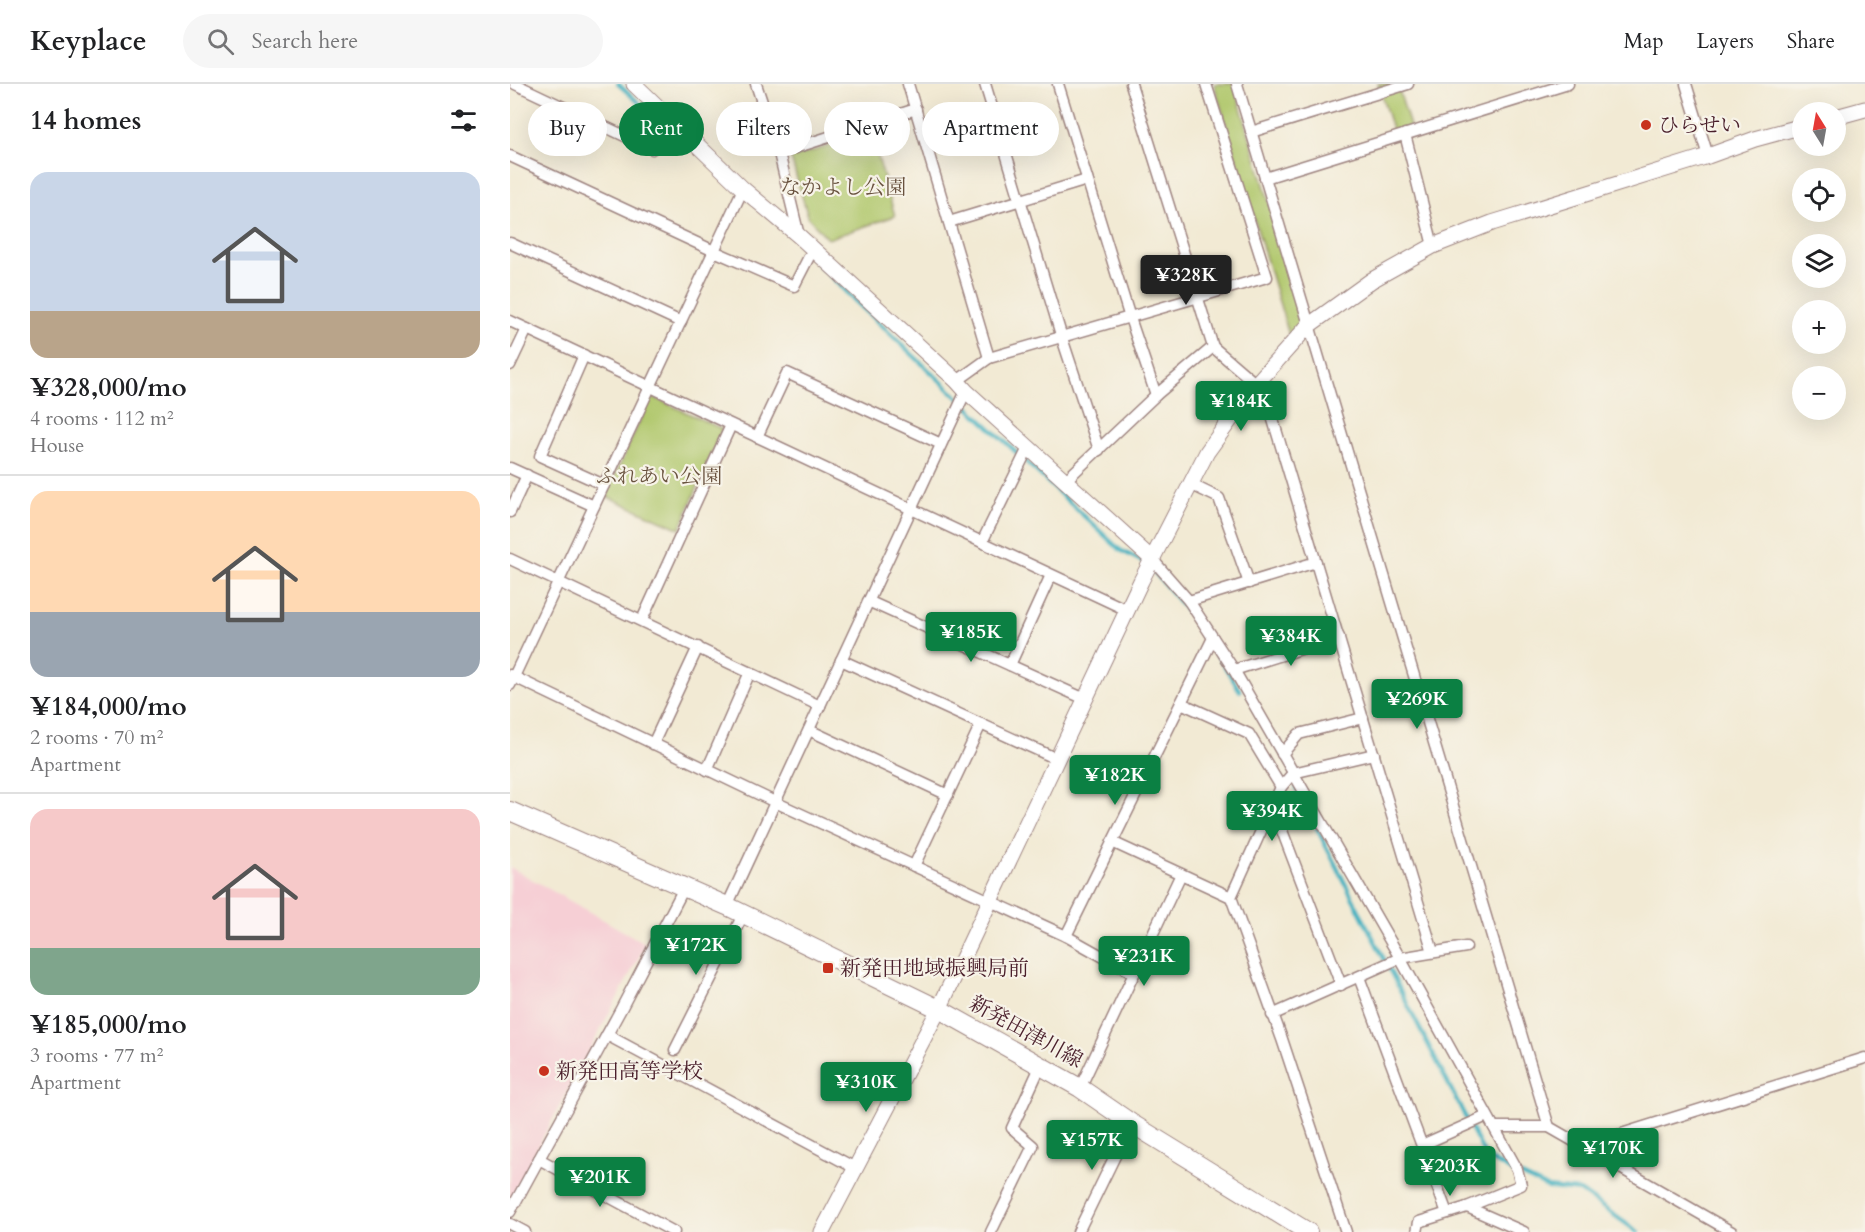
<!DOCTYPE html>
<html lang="en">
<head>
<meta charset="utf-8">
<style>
  body { margin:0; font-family:Cardo,"Noto Serif JP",serif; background:#f6f6f6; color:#202124; height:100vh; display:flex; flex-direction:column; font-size:22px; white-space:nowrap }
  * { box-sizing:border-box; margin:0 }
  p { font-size:20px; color:#757577 }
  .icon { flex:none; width:33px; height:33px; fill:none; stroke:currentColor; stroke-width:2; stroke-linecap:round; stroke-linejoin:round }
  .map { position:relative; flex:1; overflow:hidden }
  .sheet { display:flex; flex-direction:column; background:#fff; width:510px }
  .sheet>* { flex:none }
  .hud { position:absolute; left:18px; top:18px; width:570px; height:54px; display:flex; gap:12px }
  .needle { width:39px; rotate:349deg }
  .controls { position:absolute; left:1282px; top:18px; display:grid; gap:12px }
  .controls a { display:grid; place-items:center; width:54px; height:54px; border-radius:50%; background:#fff; box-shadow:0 6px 24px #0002; font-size:30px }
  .price { position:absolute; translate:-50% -51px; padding:0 14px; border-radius:6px; background:#0b8043; color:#fff; font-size:20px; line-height:39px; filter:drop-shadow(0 2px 3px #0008) }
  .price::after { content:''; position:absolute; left:50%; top:36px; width:18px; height:14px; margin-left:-9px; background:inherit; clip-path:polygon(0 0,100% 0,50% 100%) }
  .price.on { background:#222; color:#fff }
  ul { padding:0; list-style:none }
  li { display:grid; align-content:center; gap:12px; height:318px; padding:0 30px }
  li+li { border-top:2px solid #e0e0e0 }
  li span { display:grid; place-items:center; height:186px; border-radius:18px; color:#555 }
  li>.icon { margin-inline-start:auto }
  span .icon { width:108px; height:108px; fill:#fffc; stroke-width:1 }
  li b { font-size:26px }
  h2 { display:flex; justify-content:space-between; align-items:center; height:72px; padding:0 30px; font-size:26px }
  .tag { padding:0 21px; border-radius:27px; background:#fff; box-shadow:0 6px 24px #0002; font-size:21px; line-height:54px }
  .tag.on { background:#0b8043; color:#fff }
  header { display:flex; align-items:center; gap:36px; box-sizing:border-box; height:84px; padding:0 30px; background:#fff; border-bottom:2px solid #e0e0e0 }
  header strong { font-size:28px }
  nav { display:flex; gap:33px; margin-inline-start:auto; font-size:21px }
  .search { width:420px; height:54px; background:#f6f6f6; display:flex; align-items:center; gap:15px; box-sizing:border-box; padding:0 21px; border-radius:33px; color:#757577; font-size:22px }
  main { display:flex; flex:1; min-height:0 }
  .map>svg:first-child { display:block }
</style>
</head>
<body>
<header>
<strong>Keyplace</strong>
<div class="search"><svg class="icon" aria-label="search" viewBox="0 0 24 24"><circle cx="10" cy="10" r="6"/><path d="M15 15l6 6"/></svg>Search here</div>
<nav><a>Map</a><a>Layers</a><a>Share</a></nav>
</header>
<main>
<section class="sheet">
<h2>14 homes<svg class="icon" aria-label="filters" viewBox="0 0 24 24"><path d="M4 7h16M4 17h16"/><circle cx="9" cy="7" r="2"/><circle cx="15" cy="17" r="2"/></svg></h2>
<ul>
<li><span style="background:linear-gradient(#c9d6e8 75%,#b9a48a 0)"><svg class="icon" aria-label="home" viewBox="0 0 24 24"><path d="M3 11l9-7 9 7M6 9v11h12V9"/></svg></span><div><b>¥328,000/mo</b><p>4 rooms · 112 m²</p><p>House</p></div></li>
<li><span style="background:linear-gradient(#ffd9b3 65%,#9aa5b1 0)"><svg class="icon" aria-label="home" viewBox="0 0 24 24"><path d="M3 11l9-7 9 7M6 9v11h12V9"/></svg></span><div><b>¥184,000/mo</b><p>2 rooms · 70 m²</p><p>Apartment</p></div></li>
<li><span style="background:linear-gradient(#f6c9c9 75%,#7fa58c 0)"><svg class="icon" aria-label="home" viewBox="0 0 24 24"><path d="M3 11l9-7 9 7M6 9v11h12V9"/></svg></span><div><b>¥185,000/mo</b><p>3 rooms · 77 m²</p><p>Apartment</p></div></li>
</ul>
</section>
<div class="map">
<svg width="1355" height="1148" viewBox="0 0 1355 1148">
  <rect width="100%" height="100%" fill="#f7f3e8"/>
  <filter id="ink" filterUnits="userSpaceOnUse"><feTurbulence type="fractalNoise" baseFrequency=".0167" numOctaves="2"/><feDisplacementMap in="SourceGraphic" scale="12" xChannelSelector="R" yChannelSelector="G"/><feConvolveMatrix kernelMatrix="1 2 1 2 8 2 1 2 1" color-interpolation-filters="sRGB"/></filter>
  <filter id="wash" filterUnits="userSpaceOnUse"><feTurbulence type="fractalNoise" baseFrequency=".008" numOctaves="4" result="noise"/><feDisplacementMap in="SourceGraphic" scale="24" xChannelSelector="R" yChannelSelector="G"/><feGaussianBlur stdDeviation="1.35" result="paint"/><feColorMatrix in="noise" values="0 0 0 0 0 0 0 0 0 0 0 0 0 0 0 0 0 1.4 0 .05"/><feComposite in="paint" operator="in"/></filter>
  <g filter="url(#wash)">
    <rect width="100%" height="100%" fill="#f2ead4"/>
    <polygon fill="#f6cfd5" points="0,783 136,860 0,1115"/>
    <g fill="#b1c86d" stroke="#7e744c" stroke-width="1.5">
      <polygon points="704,0 724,0 796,242 781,258"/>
      <polygon points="868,0 887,0 900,42 883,48"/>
      <polygon points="361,49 385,132 318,155 298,133 281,74"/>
      <polygon points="141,312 212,345 170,445 96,412"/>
    </g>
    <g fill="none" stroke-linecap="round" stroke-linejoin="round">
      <g stroke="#45b2c1" stroke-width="4">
        <polyline points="108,0 153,40"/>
        <polyline points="308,179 340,212 610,466 635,479"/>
        <polyline points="641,484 688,540 730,607"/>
        <polyline points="786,704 976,1073 1005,1089"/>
        <polyline points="1012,1092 1038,1104 1070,1107 1128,1148"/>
      </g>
    </g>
  </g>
  <g filter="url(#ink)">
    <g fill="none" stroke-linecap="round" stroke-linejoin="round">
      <g stroke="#9e8480" stroke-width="13">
        <g id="street">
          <polyline points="5,0 142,65 160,34"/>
          <polyline points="246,0 269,69 289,152"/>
          <polyline points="398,0 479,274"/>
          <polyline points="475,0 552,254 589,366"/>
          <polyline points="548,0 620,234 646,311"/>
          <polyline points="727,0 1039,1043"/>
          <polyline points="1176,0 1198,72"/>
          <polyline points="741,48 898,0"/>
          <polyline points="895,50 923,162"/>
          <polyline points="269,69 406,25"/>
          <polyline points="0,72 204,167 284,202 303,165"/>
          <polyline points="755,94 1058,0"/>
          <polyline points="439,138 577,96"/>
          <polyline points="0,159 171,238"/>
          <polyline points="0,237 617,526"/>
          <polyline points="703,263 746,300 758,319 923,868"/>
          <polyline points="74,271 30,372 94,401"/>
          <polyline points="0,281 17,245"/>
          <polyline points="447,297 479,274 757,193 696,0"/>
          <polyline points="247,353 277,289 431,360"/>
          <polyline points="0,384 84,422"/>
          <polyline points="556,396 646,311 703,263 621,0"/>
          <polyline points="680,400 709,414 739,499"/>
          <polyline points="0,428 17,391"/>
          <polyline points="472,458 519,362"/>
          <polyline points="0,475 310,622"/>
          <polyline points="643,476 679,517 724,586 890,874 1007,1085 1011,1101 957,1123 909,1138 907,1148"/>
          <polyline points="358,517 575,615"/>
          <polyline points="679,517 806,478"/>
          <polyline points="132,536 221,341"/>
          <polyline points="331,576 547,675"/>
          <polyline points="500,581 541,491"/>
          <polyline points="724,586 829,553"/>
          <polyline points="0,591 265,718 556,852 703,554"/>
          <polyline points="0,601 233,105"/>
          <polyline points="671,619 739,650 771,703"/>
          <polyline points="299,646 438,711"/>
          <polyline points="143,660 188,563"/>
          <polyline points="772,670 789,650 853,634"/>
          <polyline points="197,686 240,588"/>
          <polyline points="763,723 831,901"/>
          <polyline points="602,758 721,813"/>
          <polyline points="404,782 471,640"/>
          <polyline points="217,822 456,307"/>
          <polyline points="556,852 624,890"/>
          <polyline points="849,893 937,1129"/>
          <polyline points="762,931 890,874 956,863"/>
          <polyline points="97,951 345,1084"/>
          <polyline points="165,966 233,831"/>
          <polyline points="570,1004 671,790"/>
          <polyline points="984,1043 1039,1043 1222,1148"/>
          <polyline points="912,1061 977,1032"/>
          <polyline points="1073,1062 1355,974"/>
          <polyline points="29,1075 164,1148"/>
          <polyline points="957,1123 1014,1148"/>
          <polyline points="0,1128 111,925 174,804"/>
          <polyline points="0,1140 15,1148"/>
          <polyline points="481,1148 523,1062 502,1044 531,981"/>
          <polyline points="568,1148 621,1039"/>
          <polyline points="836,1148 772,955 721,813 771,703 783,689 864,670"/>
        </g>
      </g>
      <g stroke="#9e8480" stroke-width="17">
        <g id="secondary">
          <polyline points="124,0 233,105 289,152 447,297 456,307 643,476"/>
          <polyline points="1326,33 1355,25"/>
          <polyline points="312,1148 429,925 631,497 697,368 746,300 798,242 862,196 923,162 982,139 1198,72 1245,55 1293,42"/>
        </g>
      </g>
      <g stroke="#9e8480" stroke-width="20">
        <polyline id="primary" points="0,727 217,822 429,925 570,1004 621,1039 798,1148"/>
      </g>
      <use href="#street" stroke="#fff" stroke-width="10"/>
      <use href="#secondary" stroke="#fff" stroke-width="15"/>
      <use href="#primary" stroke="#fff" stroke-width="18"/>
    </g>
  </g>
  <g fill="#c8321e" stroke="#f7f3e8" stroke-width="2">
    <circle cx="1136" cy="41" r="6"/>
    <rect x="312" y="878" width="12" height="12" rx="3"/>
    <circle cx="34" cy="987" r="6"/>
  </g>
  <g text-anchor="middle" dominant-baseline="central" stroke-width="4.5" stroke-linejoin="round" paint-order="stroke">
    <g font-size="21" fill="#4a1f2b" stroke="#f7f3e8" text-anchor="start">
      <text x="1148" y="41">ひらせい</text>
      <text x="330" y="884">新発田地域振興局前</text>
      <text x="46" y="987">新発田高等学校</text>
    </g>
    <g font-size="21" fill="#69523f" stroke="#f7f3e8">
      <text x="333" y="103">なかよし公園</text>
      <text x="149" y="392">ふれあい公園</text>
    </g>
    <g font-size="21" fill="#4a1f2b" stroke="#f7f3e8">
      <text transform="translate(516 948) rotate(29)">新発田津川線</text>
    </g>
  </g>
</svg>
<div class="controls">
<a><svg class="needle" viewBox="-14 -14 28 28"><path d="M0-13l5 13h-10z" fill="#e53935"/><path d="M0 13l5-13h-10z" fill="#757577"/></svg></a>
<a><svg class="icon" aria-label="locate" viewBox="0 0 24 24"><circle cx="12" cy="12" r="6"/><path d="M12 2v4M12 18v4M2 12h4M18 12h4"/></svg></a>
<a><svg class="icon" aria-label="layers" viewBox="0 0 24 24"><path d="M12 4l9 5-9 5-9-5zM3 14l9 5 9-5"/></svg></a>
<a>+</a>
<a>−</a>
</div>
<b class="price on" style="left:676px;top:222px">¥328K</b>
<b class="price" style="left:731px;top:348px">¥184K</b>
<b class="price" style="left:461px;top:579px">¥185K</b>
<b class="price" style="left:781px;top:583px">¥384K</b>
<b class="price" style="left:907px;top:646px">¥269K</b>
<b class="price" style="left:605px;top:722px">¥182K</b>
<b class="price" style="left:762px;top:758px">¥394K</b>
<b class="price" style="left:186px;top:892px">¥172K</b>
<b class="price" style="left:634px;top:903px">¥231K</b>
<b class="price" style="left:356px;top:1029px">¥310K</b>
<b class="price" style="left:582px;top:1087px">¥157K</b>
<b class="price" style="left:1103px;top:1095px">¥170K</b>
<b class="price" style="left:940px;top:1113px">¥203K</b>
<b class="price" style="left:90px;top:1124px">¥201K</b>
<div class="hud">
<a class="tag">Buy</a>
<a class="tag on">Rent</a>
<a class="tag">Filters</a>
<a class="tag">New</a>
<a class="tag">Apartment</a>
</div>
</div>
</main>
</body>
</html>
